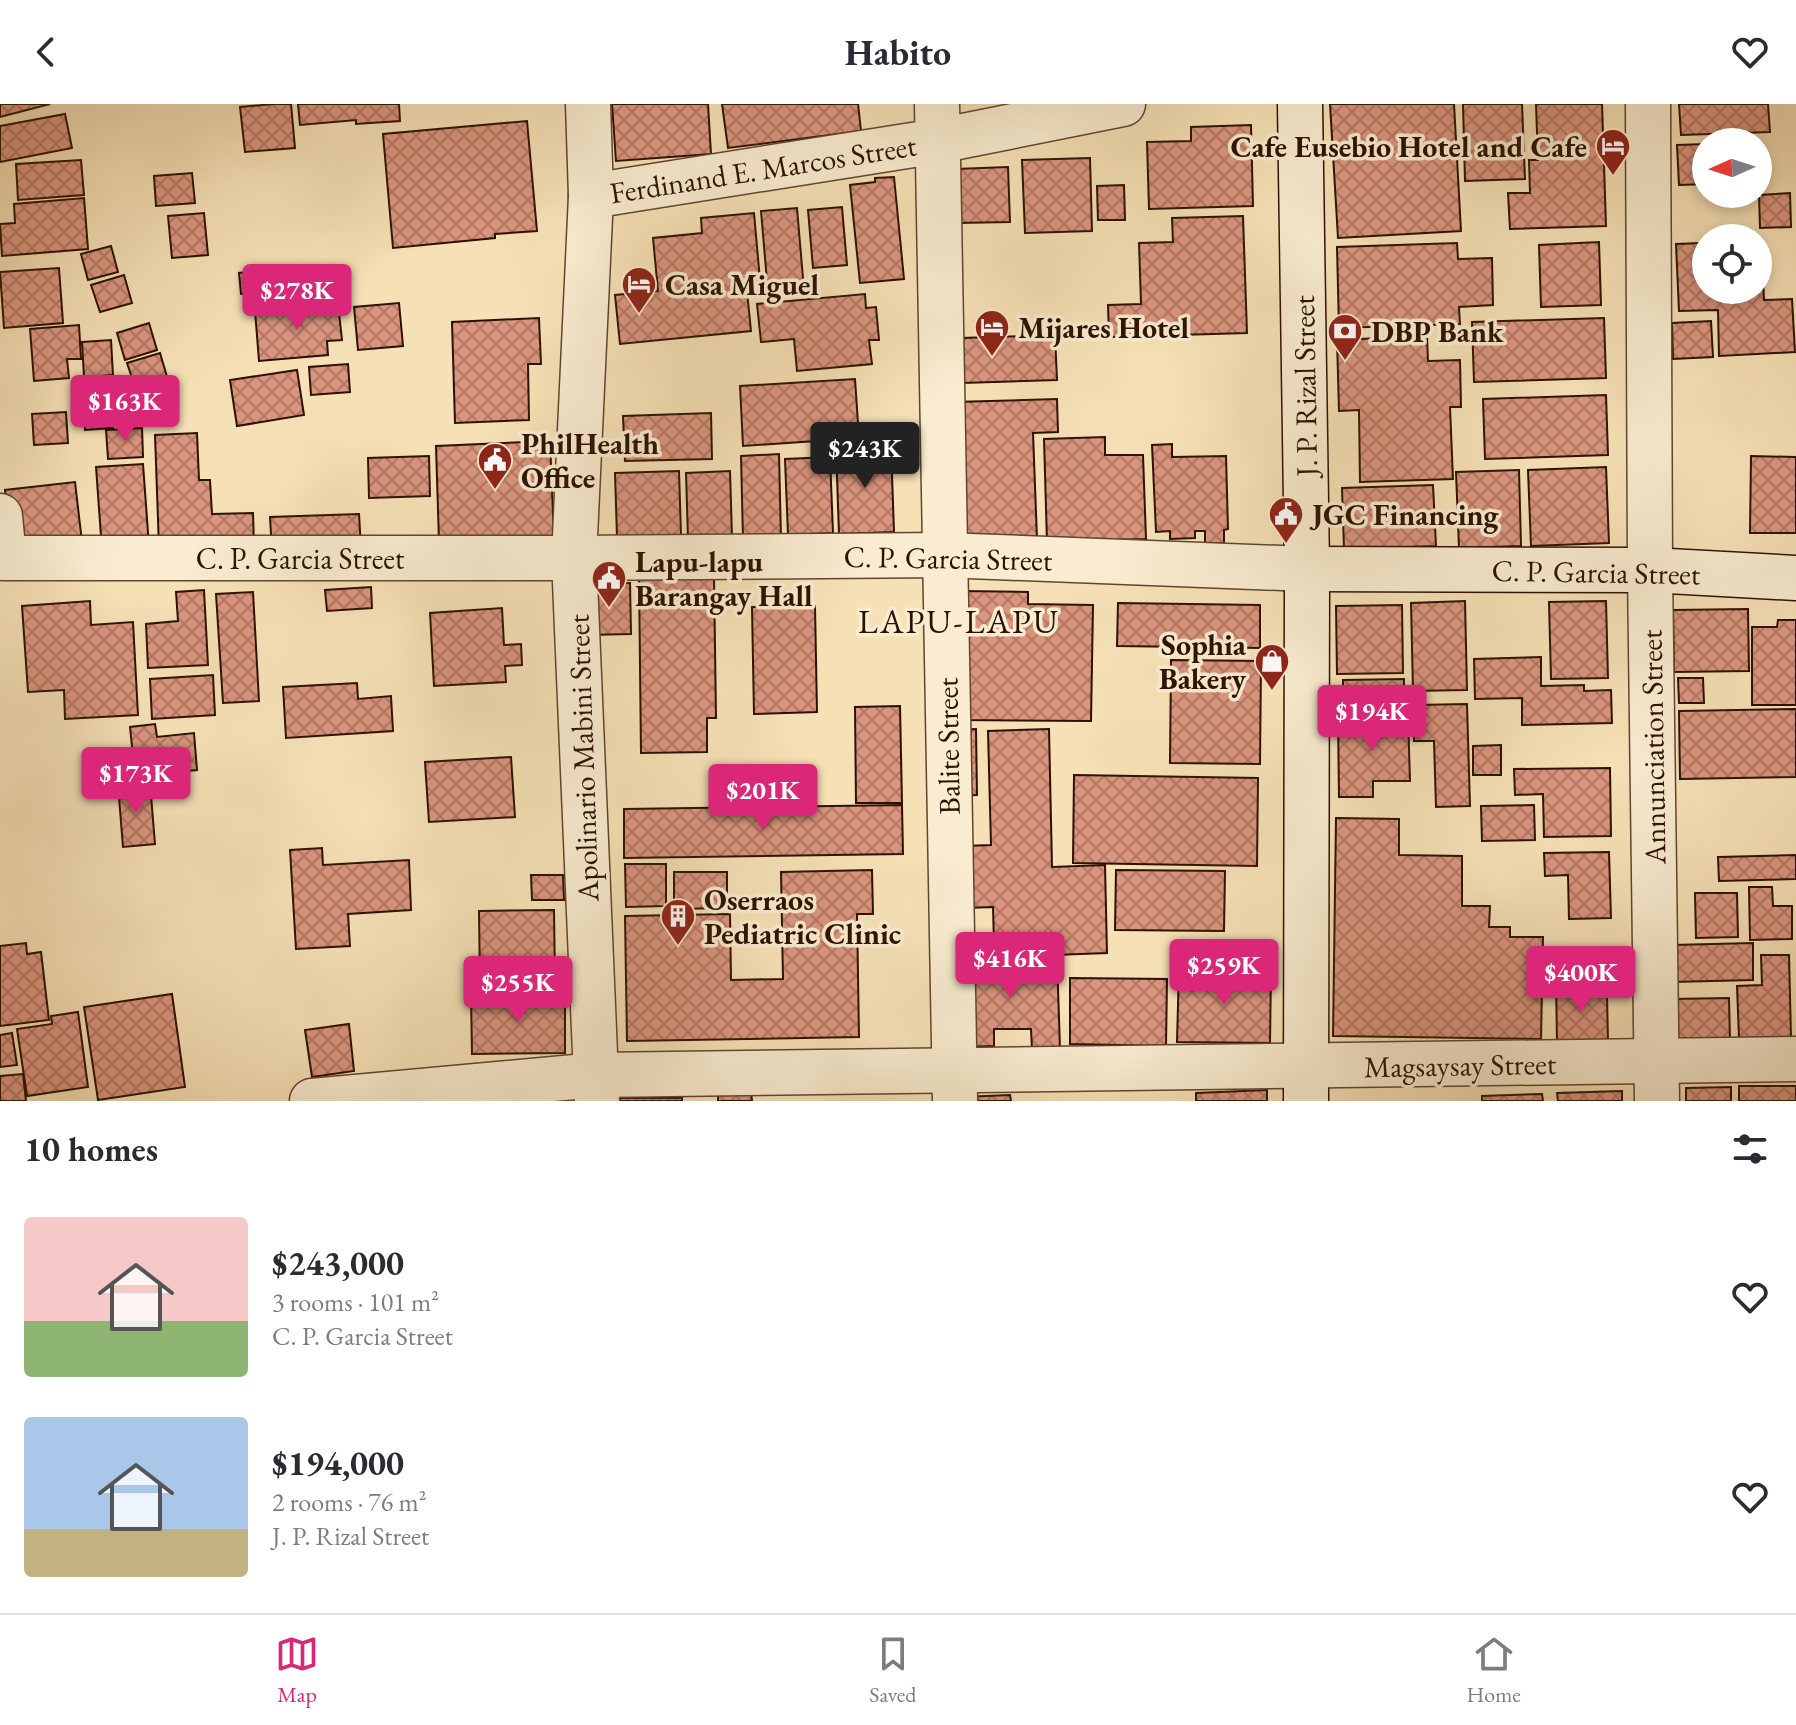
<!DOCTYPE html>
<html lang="en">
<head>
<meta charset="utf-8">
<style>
  body { margin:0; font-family:"EB Garamond",serif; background:#f2f2f3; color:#2b2b33; height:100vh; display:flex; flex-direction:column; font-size:30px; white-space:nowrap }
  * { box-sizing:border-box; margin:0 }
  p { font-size:26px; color:#7c7c81 }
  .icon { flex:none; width:44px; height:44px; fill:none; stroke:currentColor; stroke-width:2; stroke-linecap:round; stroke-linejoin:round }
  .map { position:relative; height:997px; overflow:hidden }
  .sheet { display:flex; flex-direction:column; background:#fff; flex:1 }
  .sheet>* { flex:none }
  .needle { width:52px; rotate:267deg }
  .buttons { position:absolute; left:1692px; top:24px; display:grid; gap:16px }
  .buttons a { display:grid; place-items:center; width:80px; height:80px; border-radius:50%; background:#fff; box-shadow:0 4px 12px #0003; font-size:40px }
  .price { position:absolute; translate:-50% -68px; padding:0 18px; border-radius:8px; background:#db2777; color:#fff; font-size:26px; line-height:52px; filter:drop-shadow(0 2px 4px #0008) }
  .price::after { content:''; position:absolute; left:50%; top:48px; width:24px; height:18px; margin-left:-12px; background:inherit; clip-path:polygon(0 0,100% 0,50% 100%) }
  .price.active { background:#222; color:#fff }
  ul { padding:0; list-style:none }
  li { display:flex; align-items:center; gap:24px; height:200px; padding:0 24px }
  li span { display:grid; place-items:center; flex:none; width:224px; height:160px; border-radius:8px; color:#555 }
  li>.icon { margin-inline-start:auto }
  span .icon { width:96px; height:96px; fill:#fffc; stroke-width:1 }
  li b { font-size:34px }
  h2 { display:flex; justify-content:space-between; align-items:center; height:96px; padding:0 24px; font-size:34px }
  header { display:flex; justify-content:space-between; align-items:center; height:104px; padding:0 24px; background:#fff; font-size:36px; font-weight:700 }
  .dock { display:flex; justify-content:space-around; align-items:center; height:112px; border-top:2px solid #e1e1e2; background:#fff; font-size:22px; color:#7c7c81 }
  .dock a { display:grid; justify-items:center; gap:4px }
  .dock .active { color:#db2777 }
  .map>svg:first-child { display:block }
</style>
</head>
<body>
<header><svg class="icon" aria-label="back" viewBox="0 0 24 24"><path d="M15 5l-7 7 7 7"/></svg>Habito<svg class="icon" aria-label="heart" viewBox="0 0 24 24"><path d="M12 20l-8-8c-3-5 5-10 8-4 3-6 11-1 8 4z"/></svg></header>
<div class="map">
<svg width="1796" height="997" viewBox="0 0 1796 997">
  <defs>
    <pattern id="building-cross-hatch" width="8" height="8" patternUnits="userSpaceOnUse" patternTransform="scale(2)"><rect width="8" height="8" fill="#db957e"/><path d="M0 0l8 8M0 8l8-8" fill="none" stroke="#b27865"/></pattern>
  </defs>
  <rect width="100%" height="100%" fill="#f6e1b6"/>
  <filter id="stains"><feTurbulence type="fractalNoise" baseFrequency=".0025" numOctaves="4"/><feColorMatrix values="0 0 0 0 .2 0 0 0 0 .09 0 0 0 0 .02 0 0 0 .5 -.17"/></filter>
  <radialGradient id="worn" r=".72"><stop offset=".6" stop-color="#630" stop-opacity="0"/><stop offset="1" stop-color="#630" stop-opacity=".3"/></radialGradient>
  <g fill="url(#building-cross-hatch)" stroke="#2d1100" stroke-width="2">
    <polygon points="0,0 50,0 0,13"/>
    <polygon points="274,0 291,0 295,44 245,48 240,3"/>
    <polygon points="298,0 399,0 400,17 356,20 356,16 300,21"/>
    <polygon points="612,0 708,0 711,50 616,57"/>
    <polygon points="722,0 858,0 861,27 728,44"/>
    <polygon points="1330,0 1454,0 1461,127 1338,134"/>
    <polygon points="1463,0 1522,0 1525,75 1465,77"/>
    <polygon points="1536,0 1602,0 1606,122 1510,125 1508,89 1530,89 1529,56 1538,56"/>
    <polygon points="1679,0 1768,0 1770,28 1681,31"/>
    <polygon points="65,10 72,44 0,58 0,22"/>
    <polygon points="527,17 537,127 495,130 495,134 393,144 383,30"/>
    <polygon points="1251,21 1253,102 1149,105 1147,38 1191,37 1191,23"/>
    <polygon points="1706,40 1706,80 1679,81 1677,41"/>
    <polygon points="1090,54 1092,127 1025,129 1022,56"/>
    <polygon points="81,56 84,91 18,96 16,60"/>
    <polygon points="1008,63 1010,118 958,119 956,65"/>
    <polygon points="192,69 195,99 156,102 154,72"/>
    <polygon points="894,73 904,175 860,179 850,81 875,78 875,74"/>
    <polygon points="1124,81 1125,116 1098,116 1097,82"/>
    <polygon points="1790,89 1791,123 1760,124 1759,91"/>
    <polygon points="84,94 88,145 2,152 0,120 15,119 14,100"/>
    <polygon points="842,103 847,161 813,164 808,106"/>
    <polygon points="797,104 804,186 768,189 761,107"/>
    <polygon points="204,109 208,151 172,154 168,112"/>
    <polygon points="754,109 760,176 746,177 751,227 620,240 615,191 658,187 653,134 702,129 701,114"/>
    <polygon points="1243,112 1247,229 1109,233 1108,201 1141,200 1139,139 1173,138 1172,114"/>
    <polygon points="1599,138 1601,201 1541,203 1539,141"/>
    <polygon points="1457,139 1458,155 1492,154 1493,201 1459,203 1460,220 1339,224 1337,143"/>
    <polygon points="1701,139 1702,156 1706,156 1706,186 1758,186 1758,154 1762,154 1764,196 1792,195 1795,248 1719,252 1718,206 1679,207 1676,140"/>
    <polygon points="111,142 118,168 88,176 81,150"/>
    <polygon points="59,164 63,219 4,224 0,168"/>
    <polygon points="266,166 268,187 241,190 239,169"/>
    <polygon points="124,171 132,199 100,208 91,181"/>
    <polygon points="865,190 866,204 876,203 879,236 869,236 872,260 797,267 794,235 761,238 757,200"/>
    <polygon points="399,199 403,242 358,246 354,203"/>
    <polygon points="338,200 342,236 327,237 328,251 259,257 255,207"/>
    <polygon points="539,214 541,260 528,260 529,316 455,319 452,218"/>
    <polygon points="1604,214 1606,274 1474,278 1472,218"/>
    <polygon points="1711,217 1713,253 1673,255 1672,219"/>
    <polygon points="149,219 157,246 125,256 117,229"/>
    <polygon points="79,221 81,255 67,255 69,274 34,277 30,225"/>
    <polygon points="1055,231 1057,276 962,279 961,234"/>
    <polygon points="1427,232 1428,257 1460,256 1461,303 1450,303 1453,375 1360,378 1359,306 1339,307 1337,236"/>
    <polygon points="111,236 113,271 84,273 82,238"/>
    <polygon points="160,249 168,276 136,286 127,259"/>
    <polygon points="348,260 350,288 311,291 309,263"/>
    <polygon points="297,266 304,311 237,322 230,276"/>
    <polygon points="855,275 859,334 743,342 740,282"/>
    <polygon points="111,288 113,324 85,326 82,290"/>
    <polygon points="1606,291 1608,351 1485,355 1483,295"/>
    <polygon points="1057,295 1058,328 1033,329 1037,435 959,438 954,298"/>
    <polygon points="66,308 68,339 34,341 32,310"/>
    <polygon points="711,309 712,355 625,357 623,312"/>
    <polygon points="142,324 143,353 108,355 106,326"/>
    <polygon points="197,329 199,376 210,376 212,410 253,409 254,442 159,444 155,331"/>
    <polygon points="1105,333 1105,351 1143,351 1146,435 1047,438 1044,335"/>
    <polygon points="550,337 554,433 439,438 436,342"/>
    <polygon points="1172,340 1172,353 1226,352 1228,425 1224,426 1224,439 1205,440 1205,427 1195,427 1195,434 1170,435 1170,427 1156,428 1152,341"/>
    <polygon points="891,342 894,428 839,430 836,344"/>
    <polygon points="779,350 781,435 743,435 741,352"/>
    <polygon points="429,352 430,392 369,394 368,354"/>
    <polygon points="1751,352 1796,353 1796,429 1750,429"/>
    <polygon points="830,353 833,429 788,431 785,355"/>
    <polygon points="143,360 149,442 102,446 96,363"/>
    <polygon points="1606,363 1609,439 1531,442 1528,366"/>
    <polygon points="1519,366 1521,442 1459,444 1456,368"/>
    <polygon points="679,367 681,431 617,433 615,369"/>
    <polygon points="730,367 732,433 688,435 686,369"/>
    <polygon points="75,378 82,438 11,446 5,386"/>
    <polygon points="1433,381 1436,442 1344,445 1342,384"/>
    <polygon points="359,410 361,444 272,447 270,413"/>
    <polygon points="714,471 716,614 707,614 707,648 641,649 639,472"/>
    <polygon points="630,479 631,530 588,531 587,480"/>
    <polygon points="371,483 372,504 327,507 325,486"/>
    <polygon points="204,486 208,561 148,564 146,520 178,517 176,488"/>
    <polygon points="960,487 1028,488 1028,500 1093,501 1091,617 958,616"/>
    <polygon points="253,488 259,597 223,599 216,490"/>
    <polygon points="90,497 91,521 133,518 138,611 65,615 64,586 28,588 22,502"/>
    <polygon points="1465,497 1467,586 1413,587 1411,499"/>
    <polygon points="1606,497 1608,574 1551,575 1549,498"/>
    <polygon points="1118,499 1260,501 1260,544 1117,542"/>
    <polygon points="1402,501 1403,569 1337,570 1336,502"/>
    <polygon points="815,502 817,608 754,610 752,503"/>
    <polygon points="502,504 504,541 521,540 522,561 505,562 506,578 434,582 430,509"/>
    <polygon points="1748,505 1749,567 1674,568 1673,506"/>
    <polygon points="1778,516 1796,516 1796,601 1752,601 1752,523 1777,523"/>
    <polygon points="1541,553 1541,582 1584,581 1584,587 1611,586 1612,619 1522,621 1522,594 1475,595 1474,555"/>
    <polygon points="1171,556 1261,557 1260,660 1170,659"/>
    <polygon points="213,571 215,611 152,615 150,575"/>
    <polygon points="1678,574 1703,574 1704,599 1679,599"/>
    <polygon points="1404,575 1404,607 1343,608 1343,576"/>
    <polygon points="357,579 358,595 391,592 393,627 286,634 283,583"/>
    <polygon points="1467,600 1470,702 1436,703 1434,637 1414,637 1414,601"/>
    <polygon points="900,602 902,699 856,699 855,603"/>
    <polygon points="1796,605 1796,673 1680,675 1679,607"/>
    <polygon points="1408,612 1410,677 1373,677 1373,693 1339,693 1338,614"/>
    <polygon points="155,620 157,633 194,629 197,666 135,672 130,623"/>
    <polygon points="976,625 977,691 950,692 949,626"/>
    <polygon points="1049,625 1052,763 1105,761 1107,849 1054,851 1053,838 994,840 993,803 965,804 963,742 991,741 988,627"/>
    <polygon points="1501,641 1501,671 1473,671 1473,642"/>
    <polygon points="511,653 515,713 429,718 425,658"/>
    <polygon points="1610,664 1611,732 1544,733 1543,690 1515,691 1514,665"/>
    <polygon points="1074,671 1258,674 1257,762 1073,759"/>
    <polygon points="150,679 155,740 123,743 118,681"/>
    <polygon points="902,701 903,750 624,754 624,705"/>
    <polygon points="1534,701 1535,736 1482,737 1481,702"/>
    <polygon points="1336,714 1399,715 1399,751 1462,752 1462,802 1490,802 1489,823 1510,823 1510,833 1543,833 1541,935 1333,932"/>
    <polygon points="322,744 323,761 409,756 411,806 348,810 350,842 296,845 290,746"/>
    <polygon points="1609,748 1611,814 1569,815 1568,771 1545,772 1544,749"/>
    <polygon points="1796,751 1796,775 1719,777 1718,753"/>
    <polygon points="625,760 666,760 666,802 626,803"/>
    <polygon points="872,766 873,810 857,810 859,933 627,937 625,812 730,810 731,876 783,875 781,768"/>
    <polygon points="1116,766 1225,767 1224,827 1115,826"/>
    <polygon points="674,768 727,768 727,804 674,805"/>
    <polygon points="531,771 563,771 564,796 532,796"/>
    <polygon points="1749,783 1772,783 1773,802 1792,802 1792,835 1750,836"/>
    <polygon points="1695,789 1737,789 1738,833 1696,834"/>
    <polygon points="554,806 555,878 480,880 479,807"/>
    <polygon points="26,839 27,850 41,848 49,916 0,922 0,842"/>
    <polygon points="1753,839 1753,876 1672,878 1672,841"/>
    <polygon points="1761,851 1789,851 1791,933 1739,934 1737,882 1762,881"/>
    <polygon points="1057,853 1060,945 1032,945 1031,925 994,925 994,942 963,943 960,856"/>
    <polygon points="1179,866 1271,867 1270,939 1177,938"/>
    <polygon points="1070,874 1167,875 1166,942 1070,940"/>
    <polygon points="1583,876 1583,890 1607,889 1608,939 1557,939 1556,877"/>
    <polygon points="172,890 185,983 98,996 84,903"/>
    <polygon points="565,891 565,949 472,950 471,892"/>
    <polygon points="1729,894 1730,937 1672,938 1671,895"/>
    <polygon points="78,908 88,983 27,992 17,925 52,920 51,912"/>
    <polygon points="349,920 354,967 312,973 305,926"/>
    <polygon points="12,929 17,961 0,963 0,931"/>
    <polygon points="23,970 26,997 0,997 0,972"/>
    <rect x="1739" y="982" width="57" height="15"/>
    <polygon points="1731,983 1731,997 1686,997 1686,984"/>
    <polygon points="1267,986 1267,997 1196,997 1196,989"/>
    <polygon points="751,987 752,997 718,997 718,989"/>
    <polygon points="1622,987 1622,997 1558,997 1557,989"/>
    <polygon points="1542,990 1543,997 1482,997 1482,992"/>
    <polygon points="1010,991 1011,997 962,997 962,993"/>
    <rect x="620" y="994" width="62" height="3"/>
  </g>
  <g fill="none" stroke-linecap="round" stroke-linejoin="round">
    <g stroke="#5f452e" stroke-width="47">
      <g id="minor">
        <polyline points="588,0 591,92 574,454 597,997"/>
        <polyline points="937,0 955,997"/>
        <polyline points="1648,0 1650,466 1657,997"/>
        <polyline points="591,92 938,37 1123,0"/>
        <polyline points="0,412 4,454 574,454 943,451 1307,465"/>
        <polyline points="312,997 597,971 1796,955"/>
      </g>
    </g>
    <g stroke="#2d1100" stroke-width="47">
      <g id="secondary">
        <polyline points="1300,0 1307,465 1306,997"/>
        <polyline points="1307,465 1650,466 1796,474"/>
      </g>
    </g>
    <use href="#minor" stroke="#f9ecd0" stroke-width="44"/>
    <use href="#secondary" stroke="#f9ecd0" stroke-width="44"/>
  </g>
  <defs>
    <g id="hotel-pin" transform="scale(1.8)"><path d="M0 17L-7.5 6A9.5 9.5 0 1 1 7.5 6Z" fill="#8f2418" stroke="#f9ecd0"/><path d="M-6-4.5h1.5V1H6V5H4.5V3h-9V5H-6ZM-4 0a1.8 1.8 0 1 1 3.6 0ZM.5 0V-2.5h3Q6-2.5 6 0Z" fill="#fff"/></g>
    <g id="bank-pin" transform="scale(1.8)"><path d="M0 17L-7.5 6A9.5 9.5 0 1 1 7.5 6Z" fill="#8f2418" stroke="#f9ecd0"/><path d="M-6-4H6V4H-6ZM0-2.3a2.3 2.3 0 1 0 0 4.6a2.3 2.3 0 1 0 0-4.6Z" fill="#fff"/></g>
    <g id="civic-pin" transform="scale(1.8)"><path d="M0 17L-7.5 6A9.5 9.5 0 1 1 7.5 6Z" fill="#8f2418" stroke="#f9ecd0"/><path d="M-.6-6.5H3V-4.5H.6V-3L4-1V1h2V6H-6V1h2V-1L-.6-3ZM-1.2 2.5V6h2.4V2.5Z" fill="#fff"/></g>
    <g id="shop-pin" transform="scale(1.8)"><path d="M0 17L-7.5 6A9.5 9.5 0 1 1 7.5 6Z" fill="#8f2418" stroke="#f9ecd0"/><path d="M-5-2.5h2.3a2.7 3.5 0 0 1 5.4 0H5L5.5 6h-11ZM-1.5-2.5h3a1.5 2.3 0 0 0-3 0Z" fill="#fff"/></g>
    <g id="building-pin" transform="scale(1.8)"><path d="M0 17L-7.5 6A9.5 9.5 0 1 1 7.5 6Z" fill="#8f2418" stroke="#f9ecd0"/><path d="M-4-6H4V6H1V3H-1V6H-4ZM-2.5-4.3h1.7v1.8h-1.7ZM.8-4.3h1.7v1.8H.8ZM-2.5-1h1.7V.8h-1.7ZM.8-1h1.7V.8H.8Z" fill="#fff"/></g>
  </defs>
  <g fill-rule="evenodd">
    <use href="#hotel-pin" x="1613" y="42"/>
    <use href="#hotel-pin" x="639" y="180"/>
    <use href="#hotel-pin" x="992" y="223"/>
    <use href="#bank-pin" x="1345" y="227"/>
    <use href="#civic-pin" x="495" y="356"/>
    <use href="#civic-pin" x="1286" y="410"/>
    <use href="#civic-pin" x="609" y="474"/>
    <use href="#shop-pin" x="1272" y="557"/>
    <use href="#building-pin" x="678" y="812"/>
  </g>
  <g text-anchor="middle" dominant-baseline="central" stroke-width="7" stroke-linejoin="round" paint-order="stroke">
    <g font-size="30" font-weight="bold" fill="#2d1100" stroke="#f9ecd0" text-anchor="start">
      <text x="1587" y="42" text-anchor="end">Cafe Eusebio Hotel and Cafe</text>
      <text x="665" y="180">Casa Miguel</text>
      <text x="1018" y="223">Mijares Hotel</text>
      <text x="1371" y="227">DBP Bank</text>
      <text x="521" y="339">PhilHealth<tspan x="521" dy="34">Office</tspan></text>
      <text x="1312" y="410">JGC Financing</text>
      <text x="635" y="457">Lapu-lapu<tspan x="635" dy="34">Barangay Hall</tspan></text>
      <text x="1246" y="540" text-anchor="end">Sophia<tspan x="1246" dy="34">Bakery</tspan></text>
      <text x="704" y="795">Oserraos<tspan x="704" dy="34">Pediatric Clinic</tspan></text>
    </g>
    <g font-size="30" fill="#2d1100" stroke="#f9ecd0">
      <text transform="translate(763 65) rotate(-9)">Ferdinand E. Marcos Street</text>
      <text transform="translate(1305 282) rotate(-91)">J. P. Rizal Street</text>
      <text x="300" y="454">C. P. Garcia Street</text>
      <text transform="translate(948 454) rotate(1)">C. P. Garcia Street</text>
      <text transform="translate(1596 468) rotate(1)">C. P. Garcia Street</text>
      <text transform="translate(948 642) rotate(-91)">Balite Street</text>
      <text transform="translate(1653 643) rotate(-91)">Annunciation Street</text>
      <text transform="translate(583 654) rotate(-92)">Apolinario Mabini Street</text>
      <text transform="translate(1460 961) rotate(-1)">Magsaysay Street</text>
    </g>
    <g font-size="34" letter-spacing="2" fill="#2d1100" stroke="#f9ecd0">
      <text x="959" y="517">LAPU-LAPU</text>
    </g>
  </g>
  <rect width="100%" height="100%" filter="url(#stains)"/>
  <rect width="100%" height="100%" fill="url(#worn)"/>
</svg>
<div class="buttons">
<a><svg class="needle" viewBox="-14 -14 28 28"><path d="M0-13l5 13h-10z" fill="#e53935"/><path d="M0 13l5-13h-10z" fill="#7c7c81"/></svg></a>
<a><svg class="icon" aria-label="locate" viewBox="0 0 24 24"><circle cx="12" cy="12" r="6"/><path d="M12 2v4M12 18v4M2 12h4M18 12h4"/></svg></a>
</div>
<b class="price" style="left:297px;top:228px">$278K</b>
<b class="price" style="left:125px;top:339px">$163K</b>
<b class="price active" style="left:865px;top:386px">$243K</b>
<b class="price" style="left:1372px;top:649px">$194K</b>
<b class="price" style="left:136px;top:711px">$173K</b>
<b class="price" style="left:763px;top:728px">$201K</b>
<b class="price" style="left:1010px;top:896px">$416K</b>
<b class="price" style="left:1224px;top:903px">$259K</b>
<b class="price" style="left:1581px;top:910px">$400K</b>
<b class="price" style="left:518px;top:920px">$255K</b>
</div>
<section class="sheet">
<h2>10 homes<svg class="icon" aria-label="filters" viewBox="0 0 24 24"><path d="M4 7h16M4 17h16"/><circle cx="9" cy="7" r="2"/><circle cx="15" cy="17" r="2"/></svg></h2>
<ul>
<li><span style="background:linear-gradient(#f6c9c9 65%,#8fb573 0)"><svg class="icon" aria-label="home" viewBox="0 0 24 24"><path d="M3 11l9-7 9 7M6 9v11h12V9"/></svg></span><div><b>$243,000</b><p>3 rooms · 101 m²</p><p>C. P. Garcia Street</p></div><svg class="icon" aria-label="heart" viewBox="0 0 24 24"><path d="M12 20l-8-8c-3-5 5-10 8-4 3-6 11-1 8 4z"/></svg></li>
<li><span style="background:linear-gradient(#a9c7e8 70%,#c2b280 0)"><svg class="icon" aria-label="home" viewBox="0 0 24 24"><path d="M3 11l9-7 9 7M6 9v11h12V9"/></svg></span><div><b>$194,000</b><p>2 rooms · 76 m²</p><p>J. P. Rizal Street</p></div><svg class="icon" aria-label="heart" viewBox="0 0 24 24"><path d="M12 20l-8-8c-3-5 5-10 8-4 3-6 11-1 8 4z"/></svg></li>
</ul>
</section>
<nav class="dock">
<a class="active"><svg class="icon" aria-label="map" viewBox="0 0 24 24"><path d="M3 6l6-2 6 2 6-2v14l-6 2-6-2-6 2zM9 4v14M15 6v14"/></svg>Map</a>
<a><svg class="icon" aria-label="saved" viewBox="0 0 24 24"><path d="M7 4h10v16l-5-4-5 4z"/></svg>Saved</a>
<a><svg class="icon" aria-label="home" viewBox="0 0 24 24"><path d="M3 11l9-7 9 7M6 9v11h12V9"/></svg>Home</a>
</nav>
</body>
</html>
